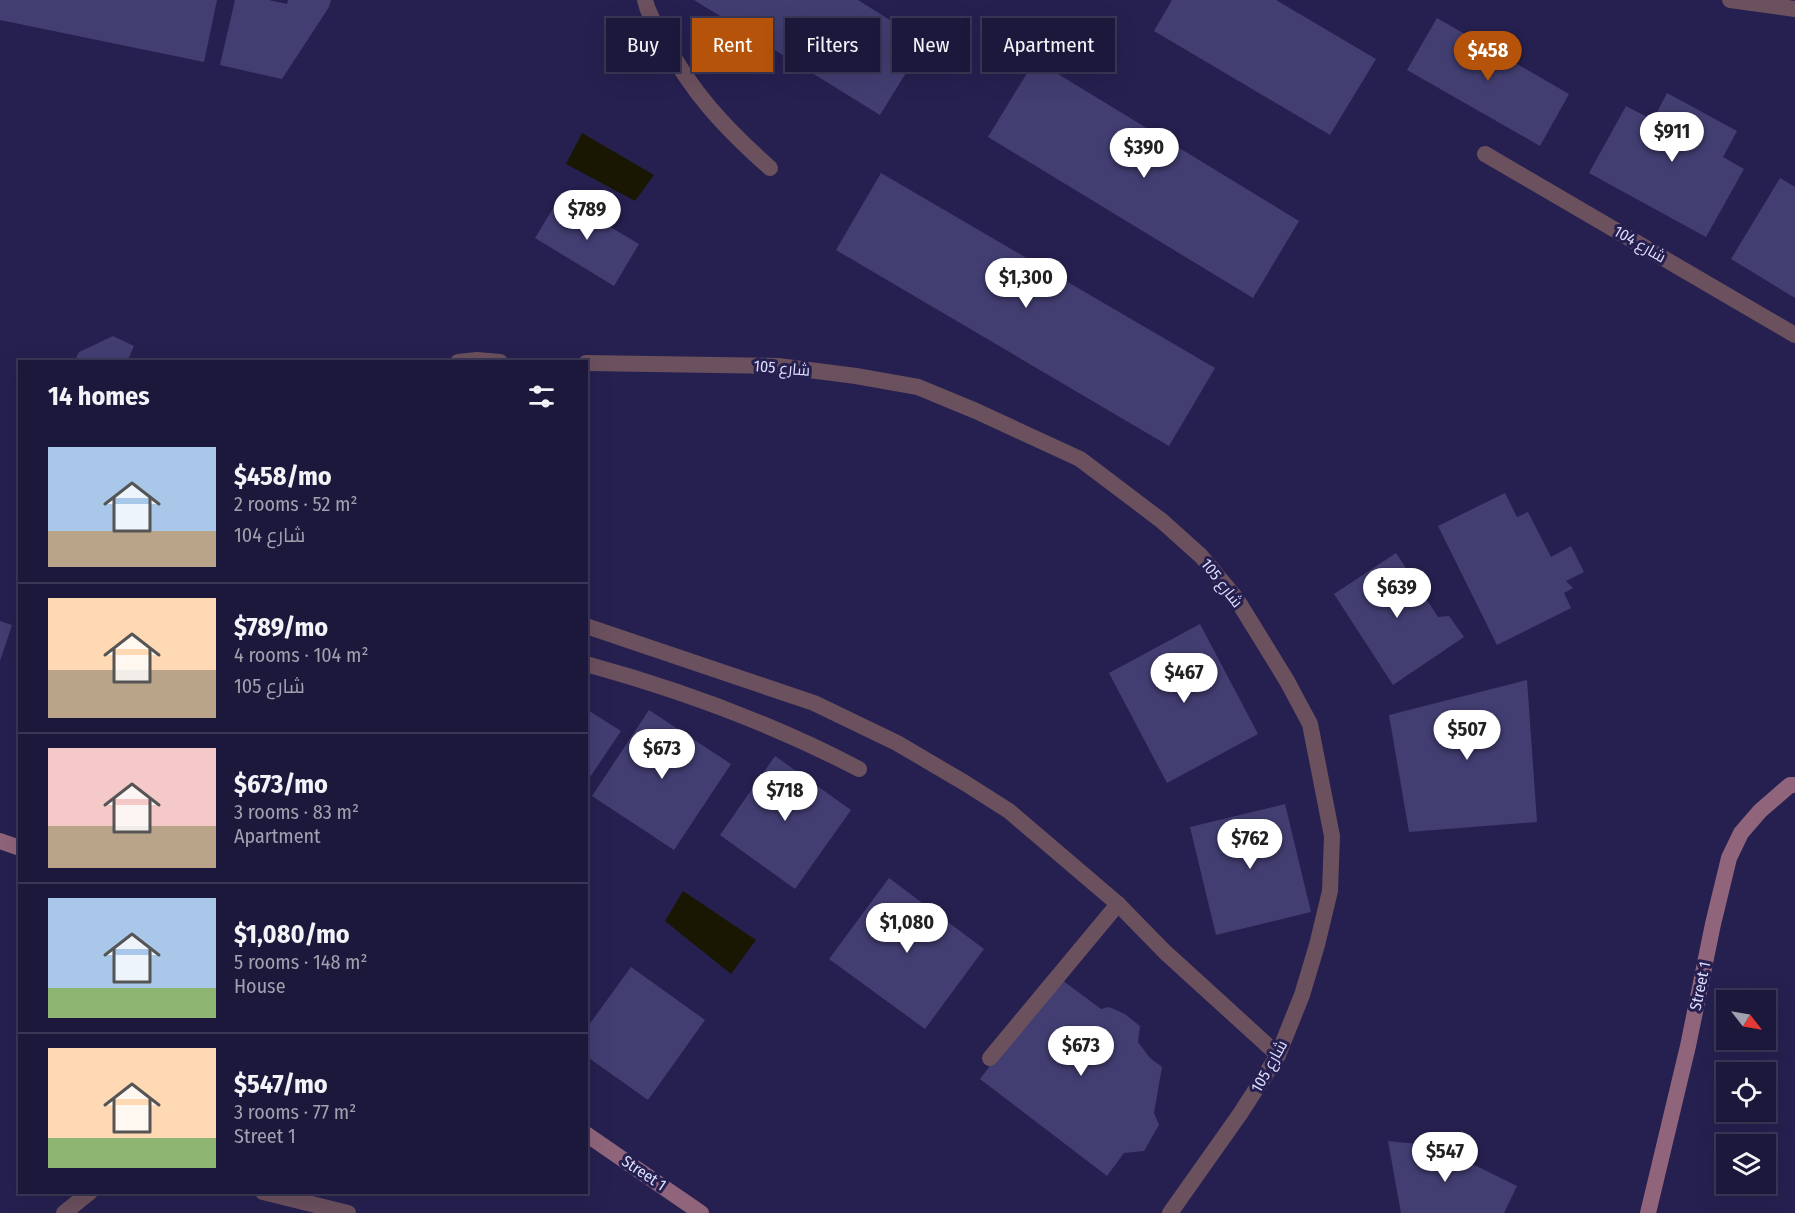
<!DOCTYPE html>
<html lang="en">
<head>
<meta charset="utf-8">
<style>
  body { margin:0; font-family:"Fira Sans Condensed",Cairo,sans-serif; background:#292547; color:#f1f3f6; height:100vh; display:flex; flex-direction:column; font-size:22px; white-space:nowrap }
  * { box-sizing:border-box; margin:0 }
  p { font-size:20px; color:#a0a0af }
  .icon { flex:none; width:33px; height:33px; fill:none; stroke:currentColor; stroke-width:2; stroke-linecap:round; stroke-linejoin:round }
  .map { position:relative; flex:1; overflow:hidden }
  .sheet { position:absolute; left:18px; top:360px; width:570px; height:834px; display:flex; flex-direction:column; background:#1c183c; border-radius:0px; box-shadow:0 6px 24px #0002,0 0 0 2px #3a3756 }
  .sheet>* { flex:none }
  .top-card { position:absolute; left:606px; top:18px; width:570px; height:54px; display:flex; gap:12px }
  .needle { width:39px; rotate:121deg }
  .controls { position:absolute; left:1716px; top:990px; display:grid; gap:12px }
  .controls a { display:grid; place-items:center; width:60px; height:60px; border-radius:0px; background:#1c183c; box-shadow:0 6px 24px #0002,0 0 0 2px #3a3756; font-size:30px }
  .price { position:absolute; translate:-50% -51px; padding:0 14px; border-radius:21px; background:#fff; color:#222; font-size:20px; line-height:39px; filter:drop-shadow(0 2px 3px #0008) }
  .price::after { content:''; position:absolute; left:50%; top:36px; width:18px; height:14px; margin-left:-9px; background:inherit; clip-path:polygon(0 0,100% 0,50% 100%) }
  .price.active { background:#b45309; color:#fff }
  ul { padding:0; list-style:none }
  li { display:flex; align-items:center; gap:18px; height:150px; padding:0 30px }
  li+li { border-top:2px solid #3a3756 }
  li span { display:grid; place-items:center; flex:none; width:168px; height:120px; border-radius:0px; color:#555 }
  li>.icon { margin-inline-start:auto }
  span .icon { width:72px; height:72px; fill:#fffc; stroke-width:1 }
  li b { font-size:26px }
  h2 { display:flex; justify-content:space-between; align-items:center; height:72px; padding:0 30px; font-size:26px }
  .chip { padding:0 21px; border-radius:0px; background:#1c183c; box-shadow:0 6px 24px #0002,0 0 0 2px #3a3756; font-size:21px; line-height:54px }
  .chip.active { background:#b45309; color:#fff }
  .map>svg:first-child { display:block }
</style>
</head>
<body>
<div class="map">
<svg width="1795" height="1213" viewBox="0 0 1795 1213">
  <rect width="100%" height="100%" fill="#262050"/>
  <g fill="#191702">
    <polygon points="582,133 654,175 635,201 566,164"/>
    <polygon points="683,891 756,940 731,974 665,921"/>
  </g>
  <g fill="#423e72">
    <polygon points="0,0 217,0 204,62 0,20"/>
    <polygon points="235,0 269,0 287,4 288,0 331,0 329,7 282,79 220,65"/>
    <polygon points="694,0 858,0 925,42 880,115"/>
    <polygon points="1172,0 1276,0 1376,59 1330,135 1154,31"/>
    <polygon points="1437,18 1569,94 1540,146 1407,70"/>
    <polygon points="1035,60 1299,221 1253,298 988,137"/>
    <polygon points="1667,93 1737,131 1723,157 1744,169 1706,237 1589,173 1626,106 1653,120"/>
    <polygon points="881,173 1215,368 1169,446 836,250"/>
    <polygon points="1780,178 1795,187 1795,298 1731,259"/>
    <polygon points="560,197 639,244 614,286 535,238"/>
    <polygon points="113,336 134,346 127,362 74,362 79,352"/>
    <polygon points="1505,493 1517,517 1528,512 1551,557 1571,546 1584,572 1566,581 1573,588 1564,593 1571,608 1497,645 1438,526"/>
    <polygon points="1396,553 1438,617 1449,616 1464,637 1393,685 1334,594"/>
    <polygon points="0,621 12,625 0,661"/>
    <polygon points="1200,624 1258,734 1167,783 1109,673"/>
    <polygon points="1527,680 1537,822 1409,832 1389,715"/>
    <polygon points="586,709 621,731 586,783"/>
    <polygon points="649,710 731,764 674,850 592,796"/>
    <polygon points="775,756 851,810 795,889 720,835"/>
    <polygon points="1285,804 1311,912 1216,935 1190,827"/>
    <polygon points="889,878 984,949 925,1029 829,959"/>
    <polygon points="631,967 705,1020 648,1100 586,1056 586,1029"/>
    <polygon points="1058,977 1101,1009 1109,1007 1125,1014 1140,1026 1138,1042 1150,1058 1162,1067 1154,1113 1159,1125 1144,1151 1124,1153 1107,1176 980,1079"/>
    <polygon points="1388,1141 1436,1146 1517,1186 1504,1213 1401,1213"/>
  </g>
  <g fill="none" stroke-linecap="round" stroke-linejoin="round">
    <g stroke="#6b505e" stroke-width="16">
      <path d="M 645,0 C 648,14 656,26 663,38 C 691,92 725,128 770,168"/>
      <polyline points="1485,154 1795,335"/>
      <polyline points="458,362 477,360 500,362"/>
      <polyline points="586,363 778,366 856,376 918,387 976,411 1080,459 1162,521 1201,556 1236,598 1287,681 1310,724 1332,836 1330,891 1317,945 1302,995 1278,1055 1240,1114 1170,1213"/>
      <polyline points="586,626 814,703 897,743 965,783 1009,811 1118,904 1165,952 1278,1055"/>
      <path d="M 586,664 C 681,690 773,724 859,769"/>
      <polyline points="990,1058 1118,904"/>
    </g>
    <g stroke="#6b505e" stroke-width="16">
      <polyline points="1730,0 1795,9"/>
      <polyline points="263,1192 348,1213"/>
      <polyline points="64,1213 90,1192"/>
    </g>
    <g stroke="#90657c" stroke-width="16">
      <polyline points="0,841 20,848"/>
      <polyline points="586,1134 701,1213"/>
      <polyline points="1648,1213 1688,1046 1713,924 1729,858 1741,833 1760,811 1790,785 1795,785"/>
    </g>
  </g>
  <g text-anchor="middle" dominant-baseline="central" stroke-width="6" stroke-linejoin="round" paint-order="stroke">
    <g font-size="16" fill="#dddefd" stroke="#262050">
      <text transform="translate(1640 244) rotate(30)">شارع 104</text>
      <text transform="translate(782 368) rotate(5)">شارع 105</text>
      <text transform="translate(1222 583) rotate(52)">شارع 105</text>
      <text transform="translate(1700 986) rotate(-78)">Street 1</text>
      <text transform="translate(1269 1066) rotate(-61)">شارع 105</text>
      <text transform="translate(644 1173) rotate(34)">Street 1</text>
    </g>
  </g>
</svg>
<div class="controls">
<a><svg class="needle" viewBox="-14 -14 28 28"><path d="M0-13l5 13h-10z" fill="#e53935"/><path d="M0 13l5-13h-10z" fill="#a0a0af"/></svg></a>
<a><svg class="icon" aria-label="locate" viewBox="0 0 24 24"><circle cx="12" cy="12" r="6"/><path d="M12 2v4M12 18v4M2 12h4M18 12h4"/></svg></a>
<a><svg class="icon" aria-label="layers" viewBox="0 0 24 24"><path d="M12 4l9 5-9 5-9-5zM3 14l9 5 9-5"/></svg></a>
</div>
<b class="price active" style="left:1488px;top:82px">$458</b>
<b class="price" style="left:1672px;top:163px">$911</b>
<b class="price" style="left:1144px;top:179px">$390</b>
<b class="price" style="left:587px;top:241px">$789</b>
<b class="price" style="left:1026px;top:309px">$1,300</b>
<b class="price" style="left:1397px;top:619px">$639</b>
<b class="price" style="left:1184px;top:704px">$467</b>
<b class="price" style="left:1467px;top:761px">$507</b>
<b class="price" style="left:662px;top:780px">$673</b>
<b class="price" style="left:785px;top:822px">$718</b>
<b class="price" style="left:1250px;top:870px">$762</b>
<b class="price" style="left:907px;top:954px">$1,080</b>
<b class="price" style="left:1081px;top:1077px">$673</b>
<b class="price" style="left:1445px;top:1183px">$547</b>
<div class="top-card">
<a class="chip">Buy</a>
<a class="chip active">Rent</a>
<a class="chip">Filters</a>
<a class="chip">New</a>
<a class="chip">Apartment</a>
</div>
<section class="sheet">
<h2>14 homes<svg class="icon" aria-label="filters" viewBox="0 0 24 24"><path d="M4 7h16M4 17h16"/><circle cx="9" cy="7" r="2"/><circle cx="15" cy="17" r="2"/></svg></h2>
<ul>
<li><span style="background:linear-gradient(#a9c7e8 70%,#b9a48a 0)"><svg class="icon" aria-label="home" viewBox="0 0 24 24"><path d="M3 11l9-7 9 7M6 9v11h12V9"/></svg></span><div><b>$458/mo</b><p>2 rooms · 52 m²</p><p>شارع 104</p></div></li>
<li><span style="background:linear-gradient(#ffd9b3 60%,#b9a48a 0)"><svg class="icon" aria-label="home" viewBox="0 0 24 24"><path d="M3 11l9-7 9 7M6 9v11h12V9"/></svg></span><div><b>$789/mo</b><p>4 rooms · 104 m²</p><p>شارع 105</p></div></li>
<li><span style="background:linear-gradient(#f6c9c9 65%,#b9a48a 0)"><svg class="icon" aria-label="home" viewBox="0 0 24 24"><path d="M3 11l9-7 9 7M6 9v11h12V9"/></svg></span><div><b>$673/mo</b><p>3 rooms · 83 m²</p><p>Apartment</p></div></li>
<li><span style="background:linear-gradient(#a9c7e8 75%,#8fb573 0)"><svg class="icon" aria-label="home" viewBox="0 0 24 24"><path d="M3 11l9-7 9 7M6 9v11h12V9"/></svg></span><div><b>$1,080/mo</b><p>5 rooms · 148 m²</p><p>House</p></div></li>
<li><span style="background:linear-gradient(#ffd9b3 75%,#8fb573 0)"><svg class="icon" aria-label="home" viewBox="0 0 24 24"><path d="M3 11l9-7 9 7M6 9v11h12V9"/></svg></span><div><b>$547/mo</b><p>3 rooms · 77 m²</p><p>Street 1</p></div></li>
</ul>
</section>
</div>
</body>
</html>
